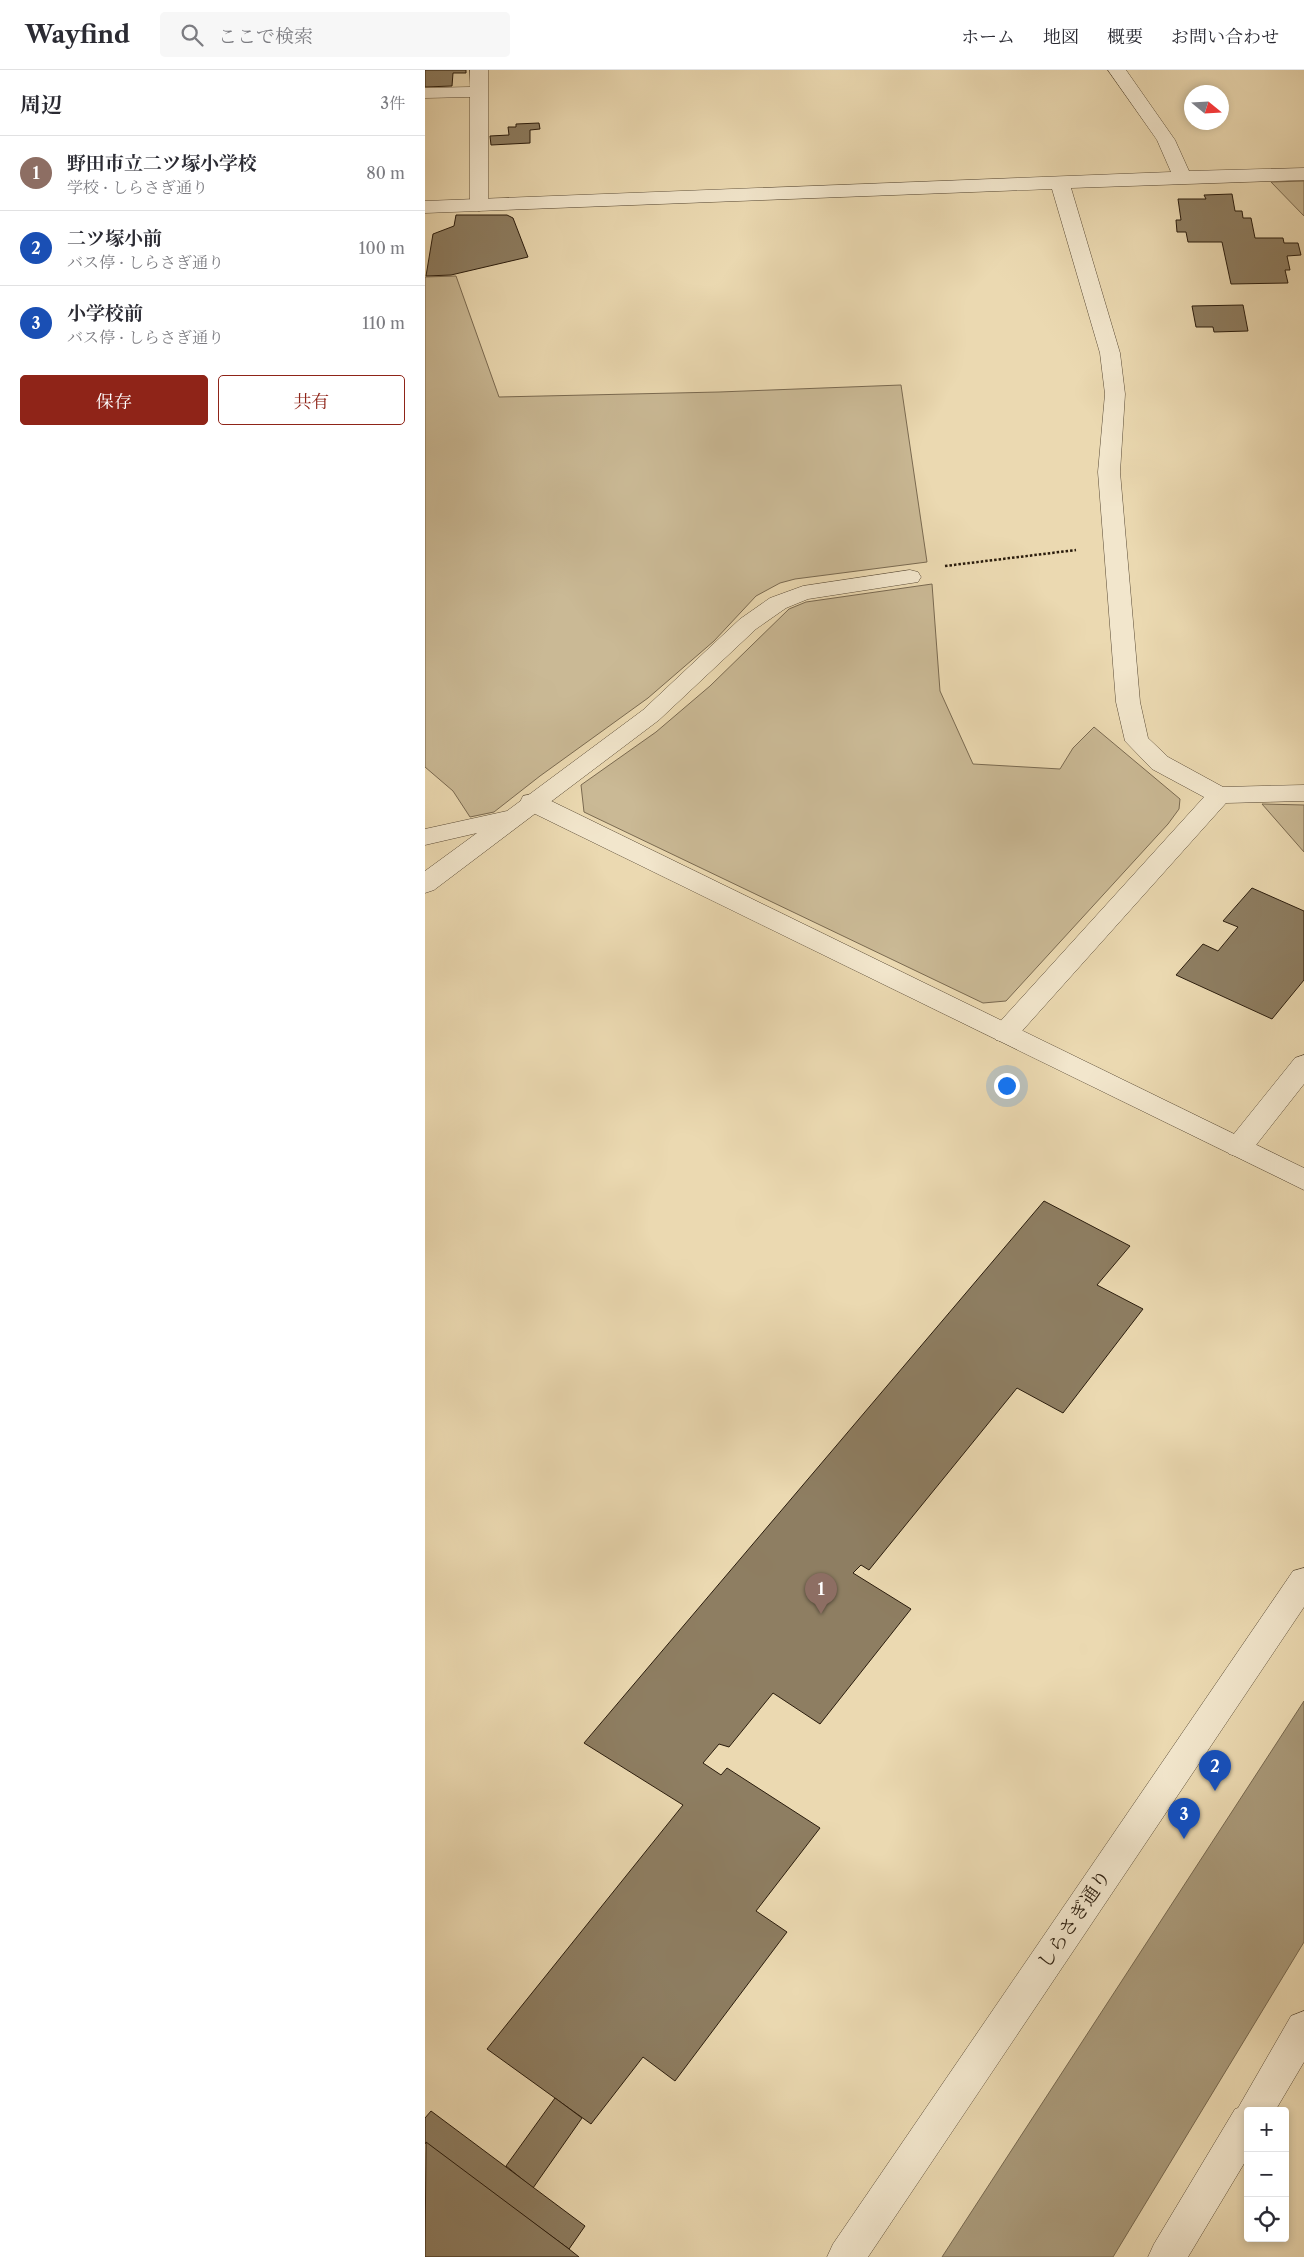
<!DOCTYPE html>
<html lang="ja">
<head>
<meta charset="utf-8">
<style>
	:root { --surface:#fff; --page:#f7f7f7; --text:#2b2b33; --muted:#7c7c81; --line:#e1e1e2; --accent:#8f2418 }
	body { margin:0; font-family:"Libre Caslon Text","Noto Serif JP",serif; background:var(--page); color:var(--text) }
	.controls { position:absolute; right:15px; bottom:15px; display:grid; overflow:hidden; border-radius:5px; box-shadow:0 2px 8px #0003 }
	.controls button { width:45px; height:45px; display:grid; place-items:center; padding:0; border:0; border-bottom:1px solid var(--line); background:var(--surface); color:var(--text); font:25px sans-serif }
	.compass { position:absolute; left:759px; top:15px; width:45px; height:45px; border-radius:50%; background:var(--surface); box-shadow:0 2px 8px #0003; rotate:108deg }
	.you { position:absolute; left:581px; top:1015px; width:18px; height:18px; margin:-12px; border:4px solid #fff; border-radius:50%; background:#1a73e8; box-shadow:0 0 0 8px #1a73e833 }
	.badge { display:grid; place-items:center; width:32px; height:32px; border-radius:50%; background:var(--accent); color:#fff; font-size:16px; font-weight:700 }
	.pin { position:absolute; translate:-50% -41px; filter:drop-shadow(0 1px 2px #0008) }
	.pin::after { content:''; position:absolute; top:26px; width:18px; height:15px; background:inherit; clip-path:polygon(0 0,100% 0,50% 100%) }
	.list { margin:0; padding:0; list-style:none }
	h2 { display:flex; justify-content:space-between; align-items:center; height:65px; margin:0; padding:0 20px; font-size:21px }
	h2 small { font-size:16px; font-weight:400; color:var(--muted) }
	.list li { display:grid; grid-template-columns:32px 1fr auto; gap:15px; align-items:center; box-sizing:border-box; height:75px; padding:0 20px; border-top:1px solid var(--line) }
	.list b { display:block; font-size:19px; white-space:nowrap }
	.list p { margin:0; font-size:16px; white-space:nowrap; color:var(--muted) }
	.list em { font-size:16px; font-style:normal; color:var(--muted) }
	.actions { display:flex; gap:10px; padding:15px 20px }
	.actions a { flex:1; padding:11px 0; border:1px solid var(--accent); border-radius:5px; text-align:center; font-size:18px; color:var(--accent) }
	.actions .main { background:var(--accent); color:#fff }
	.icon { flex:none; width:28px; height:28px; fill:none; stroke:currentColor; stroke-width:2; stroke-linecap:round; stroke-linejoin:round }
	.map { position:relative; flex:none; width:879px; height:2187px; overflow:hidden }
	header { display:flex; align-items:center; gap:30px; box-sizing:border-box; height:70px; padding:0 25px; background:var(--surface); border-bottom:1px solid var(--line) }
	header strong { font-size:24px }
	nav { display:flex; gap:28px; margin-inline-start:auto; font-size:18px }
	.search { width:350px; height:45px; background:var(--page); display:flex; align-items:center; gap:12px; box-sizing:border-box; padding:0 18px; border-radius:5px; color:var(--muted); font-size:19px }
	main { display:flex }
	aside { flex:1; background:var(--surface) }
	.map>svg:first-child { display:block }
	.green { fill:#cab995; stroke:#7a6a51 }
	.water { fill:#a99979; stroke:#76674e }
	.building { fill:#8e7e62; stroke:#2a1c0d }
	.lines { fill:none; stroke-linecap:round; stroke-linejoin:round }
	.service-casing { stroke:#5a4b36; stroke-width:1 }
	.minor-casing { stroke:#5a4b36; stroke-width:1 }
	.tertiary-casing { stroke:#5a4b36; stroke-width:1 }
	.path { stroke:#2a1c0d; stroke-width:2.5; stroke-dasharray:2.5 2; stroke-linecap:butt }
	.service { fill:#f2e6cc; fill-rule:evenodd }
	.minor { fill:#f2e6cc; fill-rule:evenodd }
	.tertiary { fill:#f2e6cc; fill-rule:evenodd }
	.labels { text-anchor:middle; dominant-baseline:central; stroke-width:4; stroke-linejoin:round; paint-order:stroke }
	.near-street-label { font-size:19px; fill:#2a1c0d; stroke:#f2e6cc }
</style>
</head>
<body>
<header>
<strong>Wayfind</strong>
<div class="search"><svg class="icon" aria-label="search" viewBox="0 0 24 24"><circle cx="10" cy="10" r="6"/><path d="M15 15l6 6"/></svg>ここで検索</div>
<nav><a>ホーム</a><a>地図</a><a>概要</a><a>お問い合わせ</a></nav>
</header>
<main>
<aside>
<h2>周辺<small>3件</small></h2>
<ul class="list">
<li><span class="badge" style="background:#8d6e63">1</span><div><b>野田市立二ツ塚小学校</b><p>学校 · しらさぎ通り</p></div><em>80 m</em></li>
<li><span class="badge" style="background:#1a4fb4">2</span><div><b>二ツ塚小前</b><p>バス停 · しらさぎ通り</p></div><em>100 m</em></li>
<li><span class="badge" style="background:#1a4fb4">3</span><div><b>小学校前</b><p>バス停 · しらさぎ通り</p></div><em>110 m</em></li>
</ul>
<div class="actions"><a class="main">保存</a><a>共有</a></div>
</aside>
<div class="map">
<svg width="879" height="2187" viewBox="0 0 879 2187">
	<rect width="100%" height="100%" fill="#ebd9b1"/>
	<filter id="stains"><feTurbulence type="fractalNoise" baseFrequency=".004" numOctaves="4"/><feColorMatrix values="0 0 0 0 .2 0 0 0 0 .09 0 0 0 0 .02 0 0 0 .5 -.17"/></filter>
	<radialGradient id="worn" r=".72"><stop offset=".6" stop-color="#630" stop-opacity="0"/><stop offset="1" stop-color="#630" stop-opacity=".3"/></radialGradient>
	<g class="green">
		<polygon points="879,111 879,146 846,112"/>
		<polygon points="31,206 74,327 294,322 476,315 502,492 370,509 355,513 331,526 289,571 223,628 115,706 69,742 45,747 28,721 0,697 0,207"/>
		<polygon points="507,514 515,621 548,694 635,699 648,678 669,657 755,729 754,739 743,754 581,931 558,933 159,742 156,715 231,662 285,616 364,539 381,532"/>
		<polygon points="837,734 879,735 879,782"/>
	</g>
	<polygon class="water" points="879,1631 879,1872 688,2187 517,2187"/>
	<g class="building">
		<polygon points="0,0 41,0 41,3 28,3 27,16 0,17"/>
		<polygon points="114,53 115,59 105,60 105,73 66,75 65,66 84,65 83,57 91,57 91,54"/>
		<polygon points="807,124 810,141 817,141 818,148 826,148 830,168 858,168 859,173 873,173 876,185 862,186 865,200 860,200 863,213 806,214 797,172 763,172 761,162 752,162 751,150 756,150 753,129 781,129 779,125"/>
		<polygon points="31,145 82,145 88,148 103,187 26,205 1,206 8,164 29,156"/>
		<polygon points="818,235 823,261 789,262 788,257 771,257 767,236"/>
		<polygon points="827,818 879,841 879,910 847,949 751,905 778,874 793,881 813,857 798,851"/>
		<polygon points="619,1131 705,1176 672,1215 718,1239 638,1343 592,1318 444,1500 436,1495 428,1503 486,1539 395,1654 348,1623 304,1677 294,1674 278,1693 296,1705 302,1698 395,1758 331,1841 362,1862 250,2011 218,1987 166,2054 62,1979 258,1735 159,1673"/>
		<polygon points="130,2028 157,2048 108,2118 81,2096"/>
		<polygon points="6,2041 160,2156 144,2179 0,2073 0,2048"/>
		<polygon points="1,2072 144,2179 154,2187 0,2187"/>
	</g>
	<g class="lines">
		<g class="service-casing">
			<polygon id="service" points="45,0 63,0 63,135 61,139 54,141 47,139 45,135 45,27 0,28 0,18 45,17"/>
		</g>
		<g class="minor-casing">
			<g id="minor">
				<polygon points="683,0 701,0 750,70 764,101 879,98 879,110 646,118 695,283 700,324 695,402 715,632 723,668 743,687 798,717 879,715 879,731 801,733 589,970 580,972 571,970 567,963 571,956 779,727 727,699 700,671 691,632 673,402 680,324 675,283 627,119 0,143 0,131 746,102 732,70"/>
				<polygon points="485,500 493,502 496,507 493,512 383,529 361,538 331,559 234,650 9,820 0,823 0,801 52,763 0,775 0,759 82,741 218,640 315,549 345,528 378,516"/>
				<polygon points="879,985 879,1014 824,1084 814,1087 804,1084 800,1077 804,1070 870,988"/>
				<polygon points="879,1941 879,1992 850,2041 823,2041 823,2087 763,2187 723,2187 729,2174 810,2039 813,2038 866,1946"/>
			</g>
		</g>
		<g class="tertiary-casing">
			<g id="tertiary">
				<polygon points="107,724 116,726 879,1098 879,1120 98,738 95,732 98,726"/>
				<polygon points="879,1498 879,1537 443,2187 402,2187 408,2174 868,1501"/>
			</g>
		</g>
		<polyline class="path" points="520,496 651,480"/>
		<use href="#service" class="service"/>
		<use href="#minor" class="minor"/>
		<use href="#tertiary" class="tertiary"/>
	</g>
	<g class="labels">
		<g class="near-street-label">
			<text transform="translate(649 1849) rotate(-56)">しらさぎ通り</text>
		</g>
	</g>
	<rect width="100%" height="100%" filter="url(#stains)"/>
	<rect width="100%" height="100%" fill="url(#worn)"/>
</svg>
<div class="controls">
<button>+</button>
<button>−</button>
<button><svg class="icon" aria-label="locate" viewBox="0 0 24 24"><circle cx="12" cy="12" r="6"/><path d="M12 2v4M12 18v4M2 12h4M18 12h4"/></svg></button>
</div>
<svg class="compass" viewBox="-18 -18 36 36"><path d="M0-13l5 13h-10z" fill="#e53935"/><path d="M0 13l5-13h-10z" fill="#7c7c81"/></svg>
<div class="you"></div>
<div class="pin badge" style="left:396px;top:1544px;background:#8d6e63">1</div>
<div class="pin badge" style="left:790px;top:1721px;background:#1a4fb4">2</div>
<div class="pin badge" style="left:759px;top:1769px;background:#1a4fb4">3</div>
</div>
</main>
</body>
</html>
